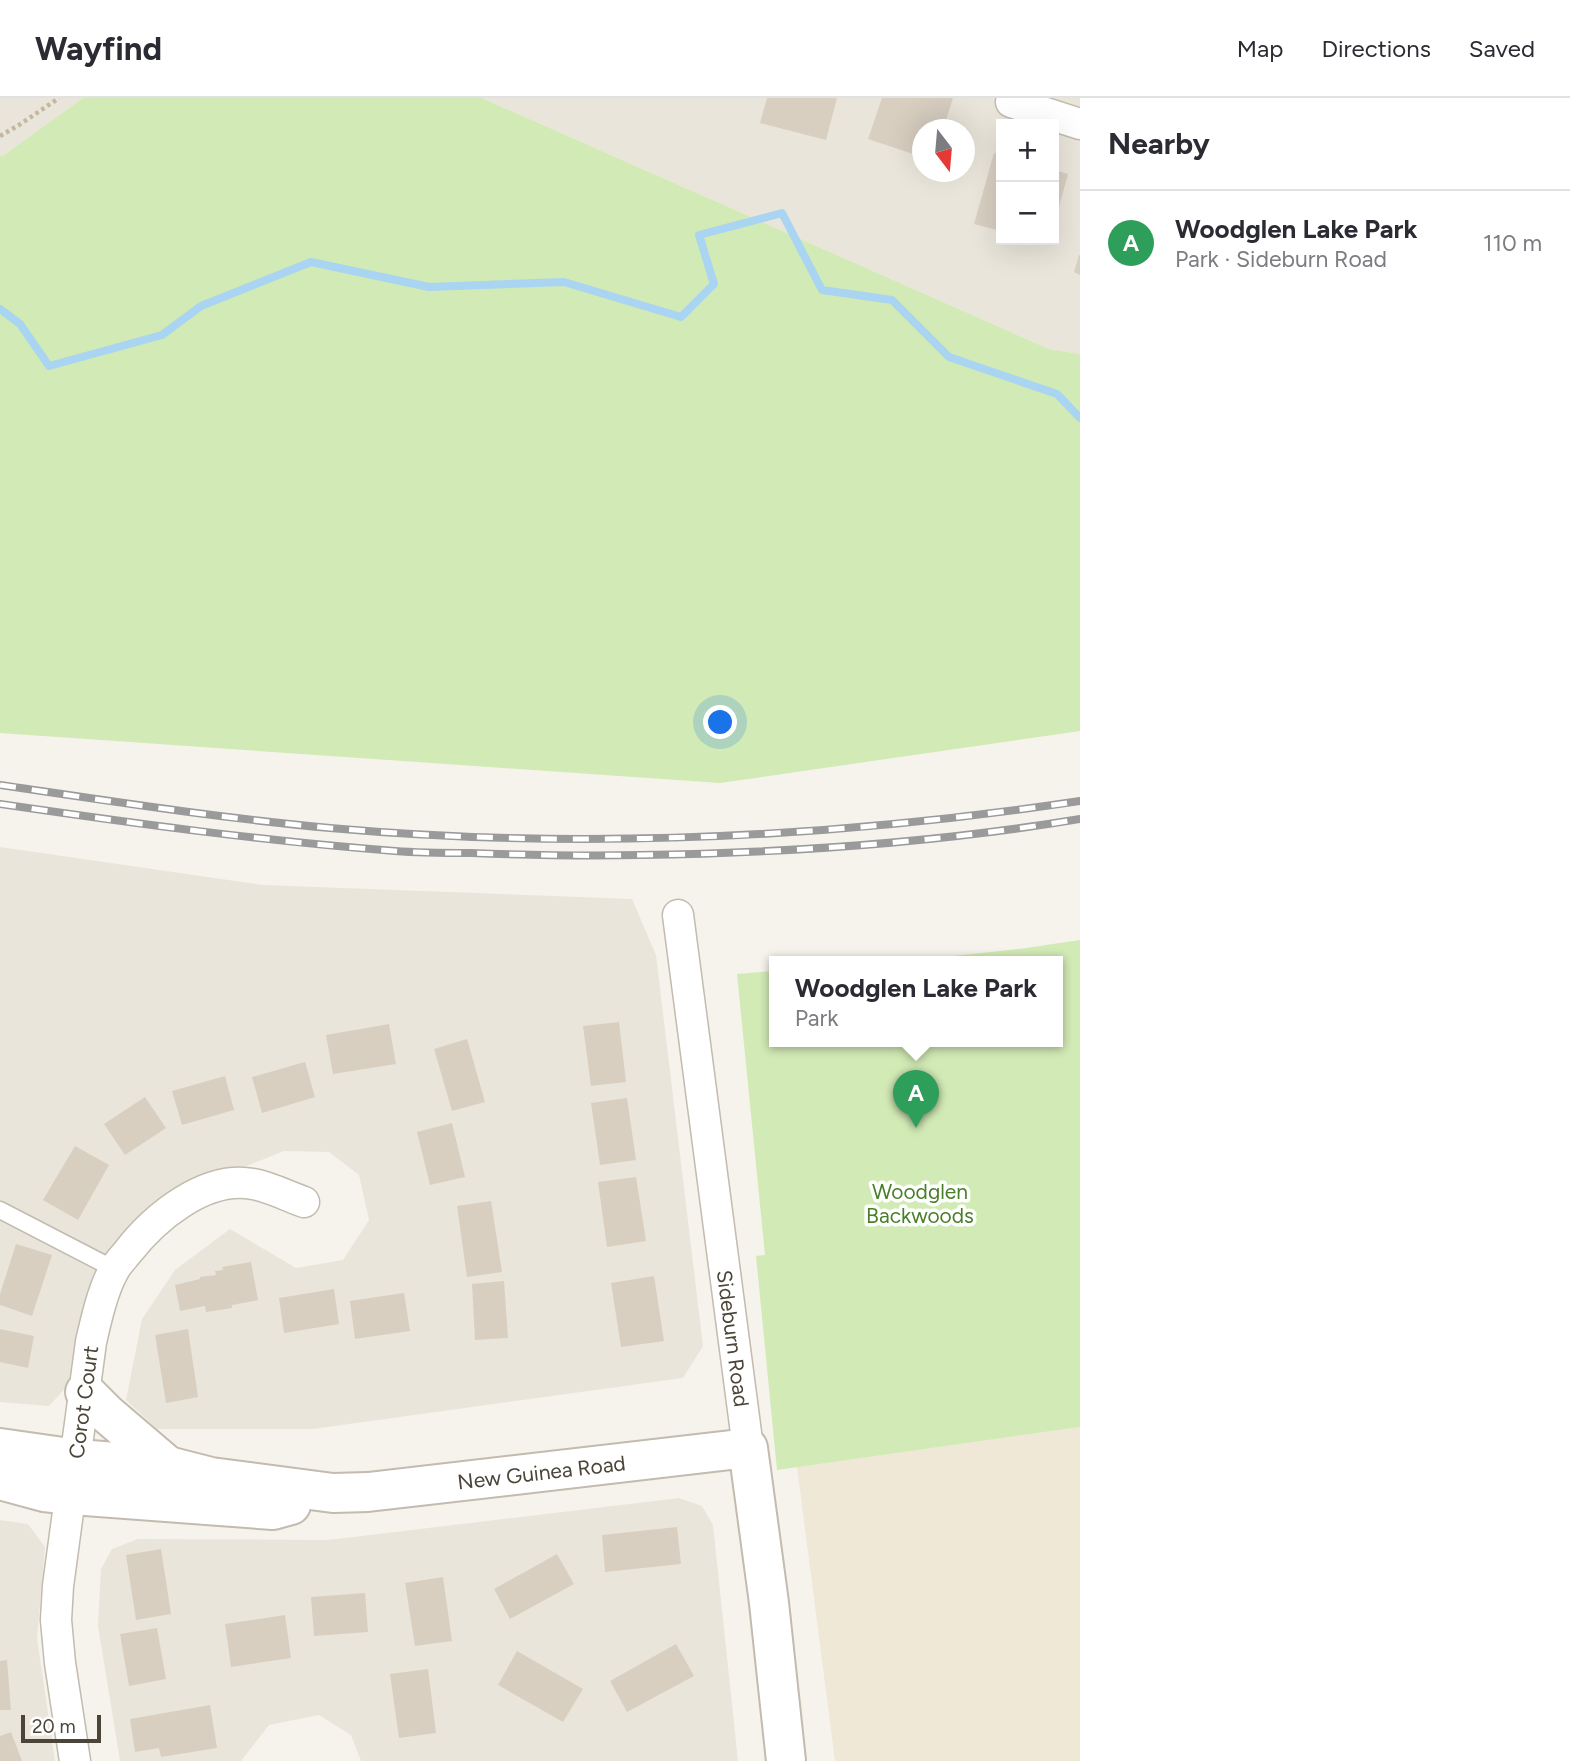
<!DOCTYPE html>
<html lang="en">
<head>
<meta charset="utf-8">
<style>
	:root { --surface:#fff; --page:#f7f7f7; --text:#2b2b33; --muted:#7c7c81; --line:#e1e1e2; --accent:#0f766e }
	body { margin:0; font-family:Figtree,sans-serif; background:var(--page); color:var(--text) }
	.controls { position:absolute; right:21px; top:21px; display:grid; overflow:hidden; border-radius:0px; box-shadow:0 7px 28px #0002 }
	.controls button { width:63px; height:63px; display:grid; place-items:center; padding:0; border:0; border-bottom:2px solid var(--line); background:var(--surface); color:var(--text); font:35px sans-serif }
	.compass { position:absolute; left:912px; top:21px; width:63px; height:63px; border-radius:50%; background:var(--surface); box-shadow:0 7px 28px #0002; rotate:164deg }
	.scale { position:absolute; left:21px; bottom:18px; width:80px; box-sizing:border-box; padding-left:7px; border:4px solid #4b4439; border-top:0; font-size:19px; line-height:24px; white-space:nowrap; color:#4b4439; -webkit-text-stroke:5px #fff; paint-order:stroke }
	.you { position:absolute; left:721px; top:625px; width:24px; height:24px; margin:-18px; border:5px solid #fff; border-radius:50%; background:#1a73e8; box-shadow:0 0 0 10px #1a73e833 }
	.badge { display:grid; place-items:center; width:46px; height:46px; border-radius:50%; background:var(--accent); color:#fff; font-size:23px; font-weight:700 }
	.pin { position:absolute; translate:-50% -58px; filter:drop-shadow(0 2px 4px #0008) }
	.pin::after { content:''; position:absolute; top:37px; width:24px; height:21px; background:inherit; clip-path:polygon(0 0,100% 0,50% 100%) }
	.popup { position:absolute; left:769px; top:858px; width:294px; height:91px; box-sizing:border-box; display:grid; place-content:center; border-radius:0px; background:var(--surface); filter:drop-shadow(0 2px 5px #0005); font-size:23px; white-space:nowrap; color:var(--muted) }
	.popup b { font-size:26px; color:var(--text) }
	.popup::after { content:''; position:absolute; left:50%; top:100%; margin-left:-14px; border:14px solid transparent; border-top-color:var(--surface) }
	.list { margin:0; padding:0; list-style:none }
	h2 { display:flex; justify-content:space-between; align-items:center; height:91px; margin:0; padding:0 28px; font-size:30px }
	h2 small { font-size:23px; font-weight:400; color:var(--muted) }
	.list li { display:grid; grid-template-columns:46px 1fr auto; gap:21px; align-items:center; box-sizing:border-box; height:105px; padding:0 28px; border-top:2px solid var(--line) }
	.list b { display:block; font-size:26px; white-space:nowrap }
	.list p { margin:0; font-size:23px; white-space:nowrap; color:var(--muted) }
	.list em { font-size:23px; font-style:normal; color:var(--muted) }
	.map { position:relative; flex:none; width:1080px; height:1663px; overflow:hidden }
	header { display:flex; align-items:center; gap:42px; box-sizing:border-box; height:98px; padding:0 35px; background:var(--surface); border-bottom:2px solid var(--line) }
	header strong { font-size:33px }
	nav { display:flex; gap:38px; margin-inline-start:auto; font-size:24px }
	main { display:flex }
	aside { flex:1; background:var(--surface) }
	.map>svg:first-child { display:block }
	.residential { fill:#eae5da; fill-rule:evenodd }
	.education { fill:#efe8d6 }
	.green { fill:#d2eab5 }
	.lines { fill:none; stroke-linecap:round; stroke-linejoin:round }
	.stream { stroke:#a9d4f2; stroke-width:8 }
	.building { fill:#d8cfc1 }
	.service-casing { stroke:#c2bbae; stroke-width:19 }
	.minor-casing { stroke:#c2bbae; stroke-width:33 }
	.tertiary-casing { stroke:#c2bbae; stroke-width:42 }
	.path { stroke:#c4b79f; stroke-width:4.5; stroke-dasharray:3.5 3.5; stroke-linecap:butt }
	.service { stroke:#fff; stroke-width:16 }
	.minor { stroke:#fff; stroke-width:30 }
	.tertiary { stroke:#fff; stroke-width:38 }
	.rail-casing { stroke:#9a9a9a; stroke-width:8 }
	.rail { stroke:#fff; stroke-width:5; stroke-dasharray:16; stroke-linecap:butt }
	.labels { text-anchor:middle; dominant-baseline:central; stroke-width:7; stroke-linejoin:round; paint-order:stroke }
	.park-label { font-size:21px; fill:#4a7f2a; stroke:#fff }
	.street-label { font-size:21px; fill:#4b4439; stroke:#fff }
</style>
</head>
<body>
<header>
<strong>Wayfind</strong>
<nav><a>Map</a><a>Directions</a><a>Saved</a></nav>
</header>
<main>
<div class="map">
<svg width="1080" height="1663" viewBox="0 0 1080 1663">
	<rect width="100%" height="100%" fill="#f6f3ec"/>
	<g class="residential">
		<polygon points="0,0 83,0 4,57 0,58"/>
		<path d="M482,0H1080V256L1049,251ZM1001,26H1054V142H1001ZM922,32H964V74H922Z"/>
		<polygon points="0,749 263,787 632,801 656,857 703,1248 683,1280 313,1331 157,1331 126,1302 142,1221 175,1172 230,1131 296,1170 343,1162 369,1122 359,1077 329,1054 284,1053 167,1100 97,1178 67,1288 49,1308 0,1304"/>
		<polygon points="679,1400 702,1408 713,1427 738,1663 361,1663 351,1637 319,1617 269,1627 241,1663 120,1663 98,1528 101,1471 112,1451 138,1441 328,1442"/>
		<polygon points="0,1422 28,1426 45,1449 37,1540 55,1663 0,1663"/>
	</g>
	<polygon class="education" points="1080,1329 1080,1663 835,1663 797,1369"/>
	<g class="green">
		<polygon points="83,0 482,0 1049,251 1080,256 1080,633 720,685 0,635 0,58 4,57"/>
		<polygon points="1080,842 1080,1329 777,1372 756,1158 765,1157 737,876 774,873 774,944 1058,944 1058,864 898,864 1019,851"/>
	</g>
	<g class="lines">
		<polyline class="stream" points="0,211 20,226 49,268 162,237 201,208 311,164 429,189 564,184 681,219 714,186 699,137 782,115 822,192 892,202 949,259 1057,296 1080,320"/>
	</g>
	<g class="building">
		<polygon points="767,0 837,0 826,42 760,25"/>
		<polygon points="882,0 953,0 943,32 922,32 922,59 868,41"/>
		<polygon points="994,55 1001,57 1001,133 974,126"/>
		<polygon points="1054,72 1068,76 1055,123 1054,122"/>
		<polygon points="1079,157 1080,157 1080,177 1074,174"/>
		<polygon points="619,924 626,984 591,988 583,928"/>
		<polygon points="389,926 396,966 333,976 326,937"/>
		<polygon points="467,941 485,1004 452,1013 434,951"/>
		<polygon points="305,964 315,999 262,1015 252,979"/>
		<polygon points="225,978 234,1012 182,1027 172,993"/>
		<polygon points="145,999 166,1030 125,1057 104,1026"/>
		<polygon points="627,1000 636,1062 600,1067 591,1005"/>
		<polygon points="452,1025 465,1079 430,1087 417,1034"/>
		<polygon points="75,1048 109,1067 78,1122 43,1102"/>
		<polygon points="636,1079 646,1143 607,1149 598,1084"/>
		<polygon points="491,1103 502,1174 467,1179 457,1108"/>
		<polygon points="16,1146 52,1157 32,1218 0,1207 0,1196"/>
		<polygon points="251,1164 258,1202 232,1207 232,1210 206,1214 205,1208 180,1213 175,1187 200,1181 200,1179 216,1177 215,1173 223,1172 222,1169"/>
		<polygon points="654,1178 664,1243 621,1249 611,1185"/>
		<polygon points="504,1183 508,1240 475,1242 472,1186"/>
		<polygon points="334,1191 339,1226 284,1235 279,1200"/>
		<polygon points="404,1195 410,1233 355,1241 350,1203"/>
		<polygon points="0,1231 34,1238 28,1270 0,1264"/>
		<polygon points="188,1231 198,1299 166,1305 155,1237"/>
		<polygon points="677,1429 681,1466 605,1474 602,1437"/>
		<polygon points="161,1451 171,1516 136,1522 126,1457"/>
		<polygon points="557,1456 574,1486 510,1521 494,1491"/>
		<polygon points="443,1479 452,1543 415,1548 405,1485"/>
		<polygon points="365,1495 368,1534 314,1538 311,1499"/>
		<polygon points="285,1517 291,1560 231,1569 225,1526"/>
		<polygon points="157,1530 166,1581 129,1588 120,1536"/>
		<polygon points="676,1546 694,1578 627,1614 610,1583"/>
		<polygon points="517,1553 583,1591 563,1624 498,1587"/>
		<polygon points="7,1562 11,1612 0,1612 0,1563"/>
		<polygon points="428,1571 436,1635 399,1640 390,1576"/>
		<polygon points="210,1607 217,1650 161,1659 159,1650 135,1654 130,1621"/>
		<polygon points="11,1634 22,1663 0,1663 0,1638"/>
	</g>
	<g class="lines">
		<g class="service-casing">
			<polyline id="service" points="0,1112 114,1171"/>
		</g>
		<g class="minor-casing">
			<g id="minor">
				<polyline points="1012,0 1011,4 1080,26"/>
				<path id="s1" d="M678,817L748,1350"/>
				<path id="s2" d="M75,1663L60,1565L56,1522L58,1488L91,1244C96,1222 103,1191 114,1172C117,1166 123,1160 127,1155C154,1120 205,1077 253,1086C270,1089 287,1098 304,1104"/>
			</g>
		</g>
		<g class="tertiary-casing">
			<g id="tertiary">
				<polyline points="85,1294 107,1316 168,1368"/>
				<path id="s3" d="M0,1350L77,1361L168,1368L211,1379L333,1395L368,1394L748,1350L769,1505L786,1663"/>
				<polyline points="0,1382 44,1394 72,1397 273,1412 291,1407"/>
			</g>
		</g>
		<polyline class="path" points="0,38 19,27 59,0"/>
		<use href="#service" class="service"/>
		<use href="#minor" class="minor"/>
		<use href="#tertiary" class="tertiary"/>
		<g class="rail-casing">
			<g id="rail">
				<path d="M0,687C110,703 219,720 330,730C580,752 832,740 1080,703"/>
				<path d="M0,706C131,725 263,743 395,753C420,755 446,755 471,755C528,757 584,758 640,757C787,755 935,745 1080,721"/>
			</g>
		</g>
		<use href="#rail" class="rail"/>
	</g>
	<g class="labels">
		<g class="park-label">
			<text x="920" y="1093">Woodglen<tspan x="920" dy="24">Backwoods</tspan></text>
		</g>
		<g class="street-label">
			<text stroke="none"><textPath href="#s1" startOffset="427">Sideburn Road</textPath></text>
			<text stroke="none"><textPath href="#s2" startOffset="362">Corot Court</textPath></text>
			<text stroke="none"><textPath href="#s3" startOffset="546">New Guinea Road</textPath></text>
		</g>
	</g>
</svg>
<div class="controls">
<button>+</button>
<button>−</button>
</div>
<svg class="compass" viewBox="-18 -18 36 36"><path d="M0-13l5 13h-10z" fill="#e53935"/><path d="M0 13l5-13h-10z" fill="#7c7c81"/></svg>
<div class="scale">20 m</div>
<div class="you"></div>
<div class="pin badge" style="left:916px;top:1030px;background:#2e9e5b">A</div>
<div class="popup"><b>Woodglen Lake Park</b>Park</div>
</div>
<aside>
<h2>Nearby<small></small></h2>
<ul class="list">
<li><span class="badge" style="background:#2e9e5b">A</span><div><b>Woodglen Lake Park</b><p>Park · Sideburn Road</p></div><em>110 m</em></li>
</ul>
</aside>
</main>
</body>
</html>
